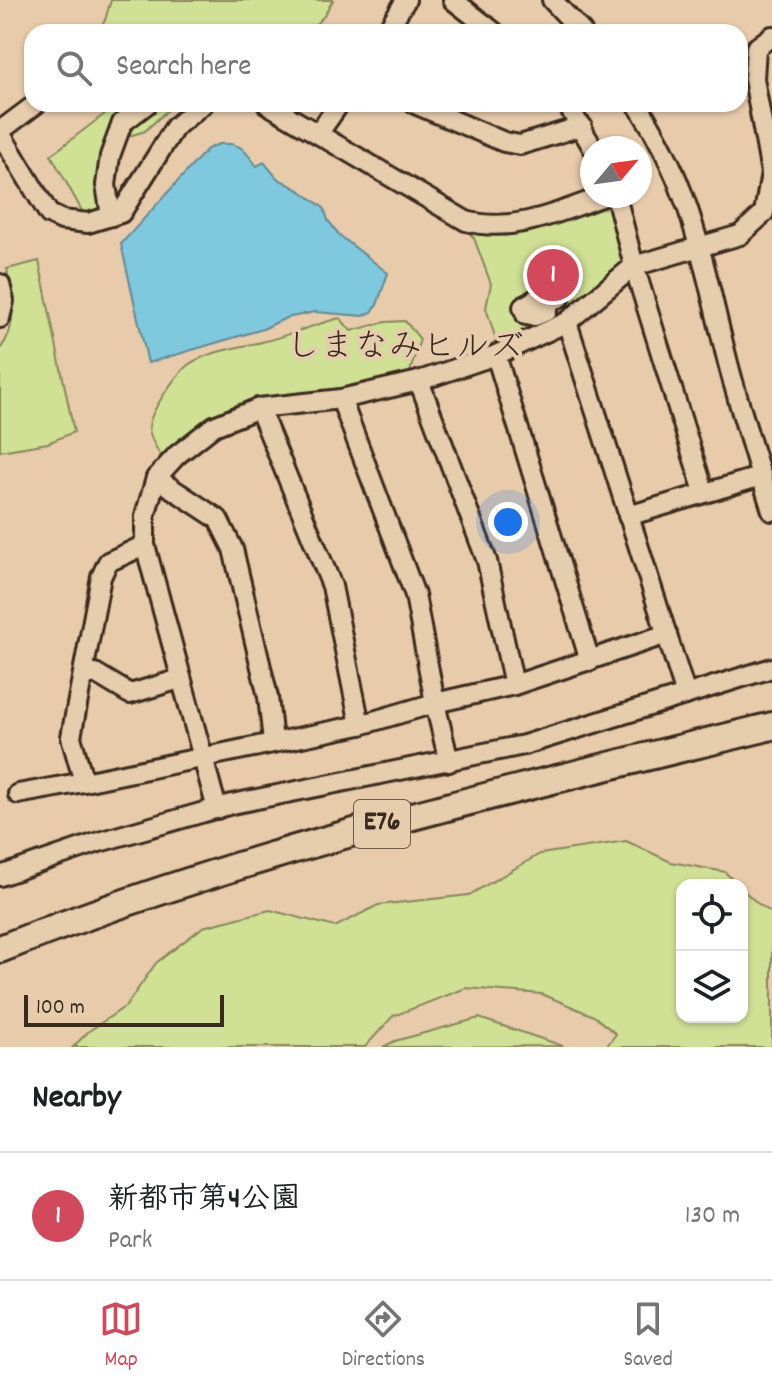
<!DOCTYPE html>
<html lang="en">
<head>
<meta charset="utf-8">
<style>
	:root { --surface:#fff; --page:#f6f6f6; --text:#202124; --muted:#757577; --line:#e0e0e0; --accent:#d1495b }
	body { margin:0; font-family:Dekko,"Klee One",sans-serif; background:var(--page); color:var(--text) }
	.controls { position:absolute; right:24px; bottom:24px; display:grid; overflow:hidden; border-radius:16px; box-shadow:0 2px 6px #0004 }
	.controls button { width:72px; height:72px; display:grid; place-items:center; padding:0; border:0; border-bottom:2px solid var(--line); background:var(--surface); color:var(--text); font:40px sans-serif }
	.compass { position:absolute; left:580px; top:136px; width:72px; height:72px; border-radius:50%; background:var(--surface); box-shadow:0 2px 6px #0004; rotate:61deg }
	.scale { position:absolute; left:24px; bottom:20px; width:200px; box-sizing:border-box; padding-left:8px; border:4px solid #3b2a1e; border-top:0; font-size:22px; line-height:28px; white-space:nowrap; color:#3b2a1e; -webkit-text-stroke:6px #e5cdad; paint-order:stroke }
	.you { position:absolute; left:508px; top:522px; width:28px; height:28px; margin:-20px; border:6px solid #fff; border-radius:50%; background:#1a73e8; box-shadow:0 0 0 12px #1a73e833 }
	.badge { display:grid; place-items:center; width:52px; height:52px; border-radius:50%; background:var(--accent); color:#fff; font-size:26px; font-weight:700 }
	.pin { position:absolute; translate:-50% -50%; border:4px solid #fff; box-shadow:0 2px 8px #0006 }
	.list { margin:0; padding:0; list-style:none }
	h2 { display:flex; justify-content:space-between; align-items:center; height:104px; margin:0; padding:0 32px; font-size:34px }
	h2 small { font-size:26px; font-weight:400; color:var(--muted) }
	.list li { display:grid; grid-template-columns:52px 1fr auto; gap:24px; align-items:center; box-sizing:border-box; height:128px; padding:0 32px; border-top:2px solid var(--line) }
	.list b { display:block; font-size:30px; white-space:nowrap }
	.list p { margin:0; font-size:26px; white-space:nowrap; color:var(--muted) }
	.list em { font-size:26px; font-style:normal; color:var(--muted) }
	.icon { flex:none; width:44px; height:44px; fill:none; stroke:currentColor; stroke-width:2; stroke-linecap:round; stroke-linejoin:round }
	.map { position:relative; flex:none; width:772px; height:1047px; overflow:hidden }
	.search { position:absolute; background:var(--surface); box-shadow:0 2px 6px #0004; left:24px; right:24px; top:24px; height:88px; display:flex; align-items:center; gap:20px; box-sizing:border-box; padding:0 28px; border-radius:24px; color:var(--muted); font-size:30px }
	.sheet { height:232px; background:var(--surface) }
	nav { display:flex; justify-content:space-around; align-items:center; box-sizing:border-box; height:112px; border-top:2px solid var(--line); background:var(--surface); font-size:22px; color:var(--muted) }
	nav a { display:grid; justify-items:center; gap:4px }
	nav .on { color:var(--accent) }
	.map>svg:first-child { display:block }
	.green { fill:#d0e195; stroke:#86865a; stroke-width:2 }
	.water { fill:#7ec9de; stroke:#638991; stroke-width:2 }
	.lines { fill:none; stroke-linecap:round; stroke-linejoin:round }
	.minor-casing { stroke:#3b2a1e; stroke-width:24 }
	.highway-casing { stroke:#3b2a1e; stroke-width:32 }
	.minor { stroke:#e5cdad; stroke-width:18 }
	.highway { stroke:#e5cdad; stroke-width:26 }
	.labels { text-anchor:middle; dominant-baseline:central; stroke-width:8; stroke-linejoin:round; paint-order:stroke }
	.shield { fill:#e5cdad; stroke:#6e5b49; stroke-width:2 }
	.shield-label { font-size:28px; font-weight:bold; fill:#3b2a1e }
	.quarter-label { font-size:34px; fill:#3b2a1e; stroke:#e5cdad }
</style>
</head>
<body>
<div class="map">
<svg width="772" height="1047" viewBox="0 0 772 1047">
	<rect width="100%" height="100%" fill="#e8cbab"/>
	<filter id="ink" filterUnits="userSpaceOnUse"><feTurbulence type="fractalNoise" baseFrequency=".0125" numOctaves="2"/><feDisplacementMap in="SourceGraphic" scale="16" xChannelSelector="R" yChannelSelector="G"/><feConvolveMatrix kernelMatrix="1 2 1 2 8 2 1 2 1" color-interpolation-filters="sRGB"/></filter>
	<g filter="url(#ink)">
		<g class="green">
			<polygon points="111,0 333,0 324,16 308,32 98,32 105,20"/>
			<polygon points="103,104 174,104 145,131 103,144 101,211 86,218 51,155 106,113"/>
			<polygon points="599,205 608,205 629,266 564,317 499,349 486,308 491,284 474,238 467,230"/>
			<path d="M39,261L74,432L48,443L0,451V349C19,326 12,296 7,269Z"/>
			<path d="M340,318L351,331L386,322L405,321L420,339L409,375L331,392L260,402L163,460C158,451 149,438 149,427C150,411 176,375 188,365C207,351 247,346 270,340C294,333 316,324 340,318Z"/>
			<polygon points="626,841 671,862 725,872 738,885 682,885 682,1017 742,1017 742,889 757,903 772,913 772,1047 606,1047 616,1034 594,1016 542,994 466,988 393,1016 365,1047 73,1047 89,1031 126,1006 156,963 203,927 270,910 335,927 378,905 469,895 540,854"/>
			<polygon points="479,1018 563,1046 383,1047 395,1041"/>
		</g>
		<path class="water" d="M219,144C241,142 244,150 257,166L264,162L277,178L301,191L324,208L328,220L339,235L388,273L377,305L372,312L363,316L315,312L286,318L263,329L148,363L121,244L207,149Z"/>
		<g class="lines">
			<g class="minor-casing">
				<g id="minor">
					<polyline points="453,0 494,32"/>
					<polyline points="552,0 582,32"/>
					<polyline points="386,32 406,0"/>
					<path d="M267,104L466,221C513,234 561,211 604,196"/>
					<polyline points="415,104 504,142 520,145 582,126"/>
					<polyline points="567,104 593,148"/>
					<path d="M637,104C694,191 703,266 728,363C741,413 757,462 772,511"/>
					<polyline points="0,131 36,104"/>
					<polyline points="0,133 49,214 62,220 88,223 121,213 175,127 203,104"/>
					<polyline points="318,134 339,104"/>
					<polyline points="616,196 634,266 704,492"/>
					<polyline points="111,216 106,185 110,156 122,123 147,104"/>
					<polyline points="0,284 4,301 0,318"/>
					<polyline points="550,290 523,307 526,315 535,316 547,311 547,304 560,297"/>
					<polyline points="567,322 686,695"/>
					<polyline points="496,355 590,661"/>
					<polyline points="419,381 487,561 514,685"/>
					<polyline points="341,399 415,595 435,703 449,762"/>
					<polyline points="259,408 332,586 360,725"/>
					<polyline points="156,478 218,519 233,549 268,697 273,741"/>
					<polyline points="628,516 762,476"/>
					<polyline points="145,545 108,562 101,577 71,737 84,782 360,725 435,703 514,685 667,634"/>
					<polyline points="83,676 95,673 130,694 180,679"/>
					<polyline points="18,794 84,782"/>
					<polyline points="217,809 145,545 145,516 156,478 177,455 214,426 259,408 341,399 419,381 496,355 567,322 634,266 740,235 764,213 771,173 754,79 756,48 772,36"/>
					<polyline points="0,876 99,842 232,804 524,745 772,668"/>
				</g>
			</g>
			<g class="highway-casing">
				<path id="highway" d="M0,949C249,850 512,790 772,726"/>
			</g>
			<use href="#minor" class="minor"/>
			<use href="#highway" class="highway"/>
		</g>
	</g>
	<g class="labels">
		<rect class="shield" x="354" y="800" width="56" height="48" rx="6"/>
		<g class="shield-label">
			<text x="382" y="824">E76</text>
		</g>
		<g class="quarter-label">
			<text x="405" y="349">しまなみヒルズ</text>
		</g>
	</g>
</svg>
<div class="controls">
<button><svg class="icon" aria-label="locate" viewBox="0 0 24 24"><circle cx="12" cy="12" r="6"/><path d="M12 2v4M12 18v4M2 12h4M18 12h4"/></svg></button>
<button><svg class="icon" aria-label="layers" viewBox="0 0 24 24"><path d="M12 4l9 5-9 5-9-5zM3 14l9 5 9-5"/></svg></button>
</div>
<svg class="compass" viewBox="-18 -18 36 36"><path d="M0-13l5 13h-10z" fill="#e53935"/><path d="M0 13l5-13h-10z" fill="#757577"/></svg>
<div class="scale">100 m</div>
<div class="you"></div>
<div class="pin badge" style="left:553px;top:275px">1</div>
<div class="search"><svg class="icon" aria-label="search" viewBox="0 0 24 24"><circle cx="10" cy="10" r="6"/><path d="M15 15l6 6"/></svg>Search here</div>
</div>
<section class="sheet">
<h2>Nearby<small></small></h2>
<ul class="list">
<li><span class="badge">1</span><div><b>新都市第4公園</b><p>Park</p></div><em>130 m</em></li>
</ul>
</section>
<nav>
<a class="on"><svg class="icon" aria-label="map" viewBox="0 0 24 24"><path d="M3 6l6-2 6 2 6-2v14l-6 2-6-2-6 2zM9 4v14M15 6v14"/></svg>Map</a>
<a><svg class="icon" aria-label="directions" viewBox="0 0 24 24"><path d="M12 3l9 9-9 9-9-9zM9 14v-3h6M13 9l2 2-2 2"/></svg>Directions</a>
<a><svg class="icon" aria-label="saved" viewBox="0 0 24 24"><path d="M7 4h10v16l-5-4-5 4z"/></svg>Saved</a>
</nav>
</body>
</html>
